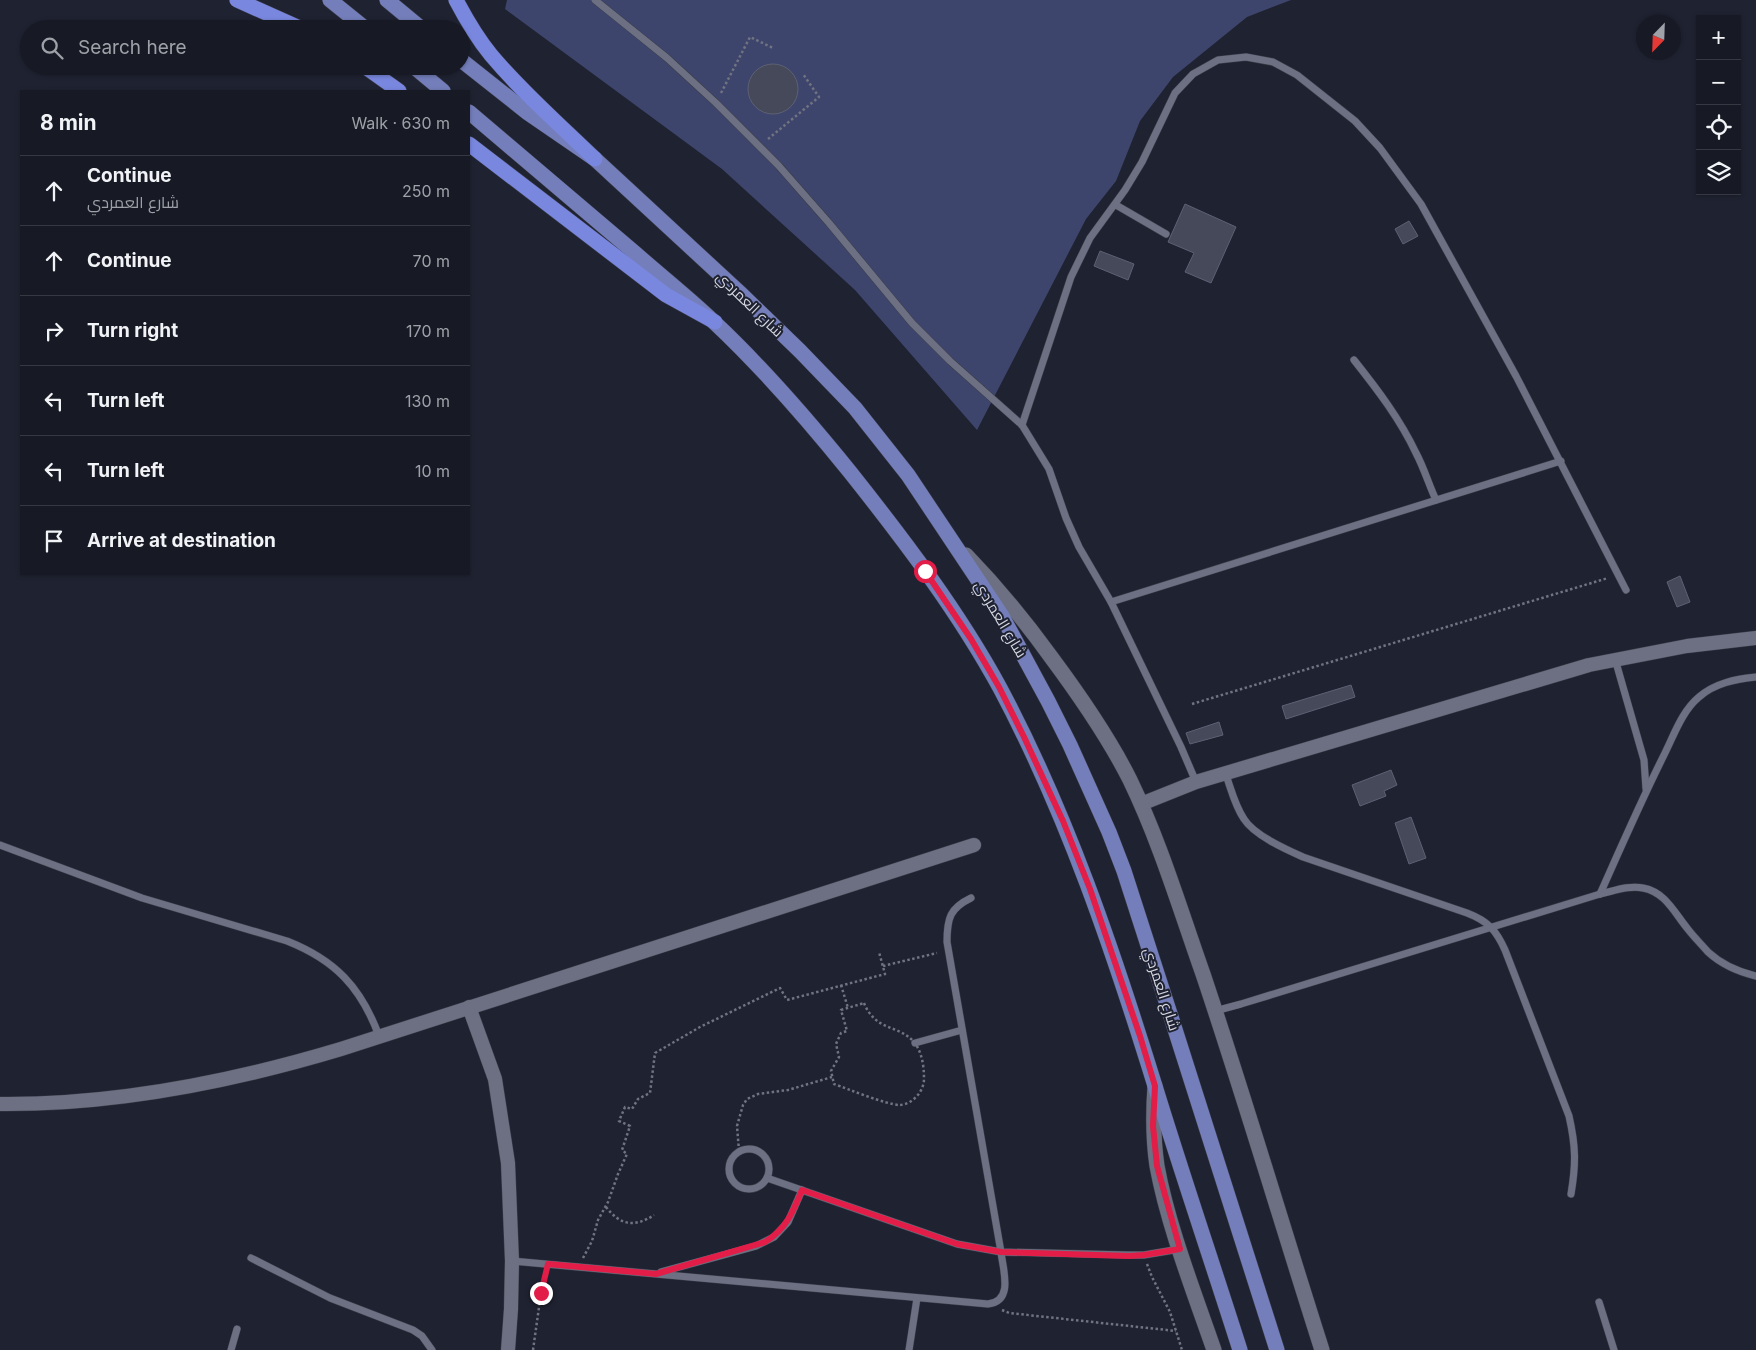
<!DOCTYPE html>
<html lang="en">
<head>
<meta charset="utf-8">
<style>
	:root { --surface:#171a25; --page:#242732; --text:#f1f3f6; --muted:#9ea1a7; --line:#363842 }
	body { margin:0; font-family:Inter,Cairo,sans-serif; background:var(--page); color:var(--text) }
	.controls { position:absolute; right:15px; top:15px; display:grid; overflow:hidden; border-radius:0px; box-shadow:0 1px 4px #0004 }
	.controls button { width:45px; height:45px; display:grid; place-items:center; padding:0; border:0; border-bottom:1px solid var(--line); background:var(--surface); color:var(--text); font:25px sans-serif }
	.compass { position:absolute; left:1636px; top:15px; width:45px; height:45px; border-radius:50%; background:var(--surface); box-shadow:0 1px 4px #0004; rotate:203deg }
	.stop { position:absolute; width:15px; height:15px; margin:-11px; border:4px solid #e11d48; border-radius:50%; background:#fff }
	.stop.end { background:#e11d48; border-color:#fff; box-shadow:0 1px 5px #0008 }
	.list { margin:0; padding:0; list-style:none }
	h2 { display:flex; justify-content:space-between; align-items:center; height:65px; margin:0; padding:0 20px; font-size:21px }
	h2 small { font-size:16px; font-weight:400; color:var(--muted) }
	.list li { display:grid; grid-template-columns:32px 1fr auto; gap:15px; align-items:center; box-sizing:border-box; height:70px; padding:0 20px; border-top:1px solid var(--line) }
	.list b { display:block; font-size:19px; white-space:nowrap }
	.list p { margin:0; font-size:16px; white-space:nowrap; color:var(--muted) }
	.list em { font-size:16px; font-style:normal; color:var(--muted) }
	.icon { flex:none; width:28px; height:28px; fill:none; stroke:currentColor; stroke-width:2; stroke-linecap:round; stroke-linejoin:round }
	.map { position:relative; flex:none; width:1756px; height:1350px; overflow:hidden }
	.search { position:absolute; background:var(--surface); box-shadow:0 1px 4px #0004; left:20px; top:20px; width:450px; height:55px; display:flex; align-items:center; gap:12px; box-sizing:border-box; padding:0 18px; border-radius:28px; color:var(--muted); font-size:19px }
	.panel { position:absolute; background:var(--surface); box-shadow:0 1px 4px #0004; left:20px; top:90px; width:450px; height:485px; border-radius:0px }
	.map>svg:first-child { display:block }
	.green { fill:#3e456c }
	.building { fill:#45495a; stroke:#5d6173 }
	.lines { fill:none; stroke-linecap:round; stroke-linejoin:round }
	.lane-casing { stroke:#3a3c48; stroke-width:8 }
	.street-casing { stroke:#3a3c48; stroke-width:15 }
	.secondary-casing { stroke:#3a3c48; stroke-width:16 }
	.primary-casing { stroke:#3a3c48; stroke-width:16 }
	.highway-casing { stroke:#3a3c48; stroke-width:16 }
	.path { stroke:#707380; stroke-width:2.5; stroke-dasharray:2.5 2.5; stroke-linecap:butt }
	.lane { stroke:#6c7082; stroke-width:7 }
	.street { stroke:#6c7082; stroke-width:14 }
	.secondary { stroke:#6c7082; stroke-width:15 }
	.primary { stroke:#747eba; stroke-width:15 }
	.highway { stroke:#7987df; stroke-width:15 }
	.route { stroke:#e11d48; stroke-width:6 }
	.labels { text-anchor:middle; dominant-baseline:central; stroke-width:4; stroke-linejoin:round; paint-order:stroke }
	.street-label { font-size:15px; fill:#d4d6e0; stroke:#1f2231 }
</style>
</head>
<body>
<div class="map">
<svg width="1756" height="1350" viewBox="0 0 1756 1350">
	<rect width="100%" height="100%" fill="#1f2231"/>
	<polygon class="green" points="507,0 1291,0 1247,17 1173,77 1140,121 1116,181 1086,219 977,430 855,290 722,169 505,9"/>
	<g class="building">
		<circle cx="773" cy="89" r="25"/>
		<polygon points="1185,204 1236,227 1211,283 1185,272 1194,253 1168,242"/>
		<polygon points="1409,221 1418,236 1403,244 1395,229"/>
		<polygon points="1100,251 1134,264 1128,280 1094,266"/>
		<polygon points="1680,576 1690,602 1677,607 1667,582"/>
		<polygon points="1351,685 1355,697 1286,719 1282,706"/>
		<polygon points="1219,722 1223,735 1190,744 1186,733"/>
		<polygon points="1391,770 1397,785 1384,791 1386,796 1360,806 1352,785"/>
		<polygon points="1411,817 1426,858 1409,864 1395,823"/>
	</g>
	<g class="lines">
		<g class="lane-casing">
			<g id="lane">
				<polyline points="595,0 667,58 716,103 778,165 829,223 912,323 950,361 1022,425 1049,469 1066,518 1079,547 1111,602 1181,747 1196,782"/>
				<polyline points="1116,205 1166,234"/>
				<path d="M1354,360C1377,389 1400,419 1416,453C1424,468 1429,485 1436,500"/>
				<polyline points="1022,425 1071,277 1090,238 1125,190 1142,162 1175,93 1193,74 1218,60 1246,57 1273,62 1297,75 1355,121 1380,148 1421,204 1516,376 1626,590"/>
				<polyline points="1111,602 1561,461"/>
				<polyline points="1615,659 1644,760 1646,789"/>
				<path d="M1226,775C1231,789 1235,806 1244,819C1254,835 1285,849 1303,857L1467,913C1488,921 1496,930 1505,950L1569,1116C1576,1147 1576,1164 1571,1194"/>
				<path d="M0,845L142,898L287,941C335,960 361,987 379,1036"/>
				<path d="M1600,894C1621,847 1641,801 1664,755C1674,735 1682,711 1699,697C1715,683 1736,679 1756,677"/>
				<path d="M1215,1011L1241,1004L1600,894C1614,891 1629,885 1643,888C1665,892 1674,912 1687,928C1693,936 1701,944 1708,952C1721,964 1739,972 1756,976"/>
				<polyline points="915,1043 962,1030"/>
				<circle cx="749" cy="1169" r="20"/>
				<polyline points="767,1178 957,1244 1001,1252 1129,1255 1144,1255 1180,1249"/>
				<polyline points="251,1258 330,1298 413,1330 422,1336 432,1350"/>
				<path d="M512,1261L988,1304C1014,1301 1003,1270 1001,1252L947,942C947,918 950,908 971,898"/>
				<polyline points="661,1272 756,1246 774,1237 788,1222 802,1190"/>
				<polyline points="1599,1302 1614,1350"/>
				<polyline points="231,1350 237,1329"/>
				<polyline points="909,1350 917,1298"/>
			</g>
		</g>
		<g class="street-casing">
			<g id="street">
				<polyline points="1141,804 1196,782 1589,665 1687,646 1756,638"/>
				<polyline points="469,1007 495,1079 508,1163 512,1261 511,1309 508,1350"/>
				<path d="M0,1104C115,1105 231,1082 341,1049L974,845"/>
			</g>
		</g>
		<g class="secondary-casing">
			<g id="secondary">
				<path d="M966,555C997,587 1025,621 1051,657C1080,696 1108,736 1130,780C1160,842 1180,909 1203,974C1245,1099 1282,1225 1322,1350"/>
				<path d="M1155,1086C1153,1113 1153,1139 1157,1166C1168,1226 1194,1292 1214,1350"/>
			</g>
		</g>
		<g class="primary-casing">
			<g id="primary">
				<polyline points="330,0 366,29"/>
				<polyline points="387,0 422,29"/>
				<polyline points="461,60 528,113 595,159 740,293 800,351 855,408 908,475 1002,616 1048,701 1070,745 1109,832 1124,871 1173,1023 1277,1350"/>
				<polyline points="413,66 443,91"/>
				<path d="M469,112C525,159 580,206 635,253C661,276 689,298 714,322C763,368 808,420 850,472C904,540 958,611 1000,688C1067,814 1113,950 1155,1086C1182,1174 1212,1262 1240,1350"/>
			</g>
		</g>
		<g class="highway-casing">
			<g id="highway">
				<polyline points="237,0 302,29"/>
				<path d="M456,0C466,19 477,38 491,55C523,93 560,125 595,159"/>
				<polyline points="364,66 399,91"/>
				<polyline points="469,144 666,295 715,322"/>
			</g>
		</g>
		<g class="path">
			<polyline points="721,93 750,37 773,48"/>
			<polyline points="768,139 819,97 803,74"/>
			<polyline points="1192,704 1608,578"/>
			<polyline points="883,966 937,953"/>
			<polyline points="841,985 848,1008"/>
			<path d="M864,1003C876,1032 898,1024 914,1042C922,1052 924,1066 924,1079C924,1091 913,1104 900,1105C887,1105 848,1089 834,1084L831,1071L839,1057L836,1044L841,1033L847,1031L841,1010Z"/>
			<polyline points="739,1151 737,1126 743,1105 747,1099 758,1094 788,1090 832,1077"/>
			<path d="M606,1207C620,1225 634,1228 654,1215"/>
			<polyline points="583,1258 592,1241 598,1220 608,1202 618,1174 627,1154 622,1150 630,1126 619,1121 625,1107 632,1109 638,1099 650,1093 655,1053 700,1027 780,988 787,1000 885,974 879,952"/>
			<polyline points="1147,1264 1152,1277 1170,1312 1182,1350"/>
			<polyline points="1002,1310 1009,1313 1176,1331"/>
			<polyline points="533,1350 541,1293 546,1275"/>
		</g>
		<use href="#lane" class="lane"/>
		<use href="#street" class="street"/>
		<use href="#secondary" class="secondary"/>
		<use href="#primary" class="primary"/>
		<use href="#highway" class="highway"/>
	</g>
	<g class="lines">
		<path class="route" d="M541,1293L548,1264L656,1274L765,1242C786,1229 793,1212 802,1190L957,1244L1001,1252L1129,1256L1144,1255L1180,1249L1157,1166L1153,1126L1155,1086L1140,1036L1090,889L1063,821L1024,737L999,687L971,639L925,571"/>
	</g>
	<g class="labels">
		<g class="street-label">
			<text transform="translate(750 304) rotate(44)">شارع العمردي</text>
			<text transform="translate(1001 619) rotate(59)">شارع العمردي</text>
			<text transform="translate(1162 989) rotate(72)">شارع العمردي</text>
		</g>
	</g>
</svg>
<div class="controls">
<button>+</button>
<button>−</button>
<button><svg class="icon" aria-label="locate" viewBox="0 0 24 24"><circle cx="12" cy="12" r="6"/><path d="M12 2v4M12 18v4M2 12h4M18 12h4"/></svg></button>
<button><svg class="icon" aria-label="layers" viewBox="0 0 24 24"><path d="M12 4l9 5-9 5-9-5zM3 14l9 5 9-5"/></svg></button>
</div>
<svg class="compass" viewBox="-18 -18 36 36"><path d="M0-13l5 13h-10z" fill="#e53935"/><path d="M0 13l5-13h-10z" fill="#9ea1a7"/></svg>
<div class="stop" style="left:925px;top:571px"></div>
<div class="stop end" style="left:541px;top:1293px"></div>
<div class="search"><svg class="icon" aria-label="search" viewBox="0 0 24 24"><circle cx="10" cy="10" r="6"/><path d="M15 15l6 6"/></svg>Search here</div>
<section class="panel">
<h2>8 min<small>Walk · 630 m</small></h2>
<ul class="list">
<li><svg class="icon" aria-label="ahead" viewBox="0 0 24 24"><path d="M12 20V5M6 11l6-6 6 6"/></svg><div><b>Continue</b><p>شارع العمردي</p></div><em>250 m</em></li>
<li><svg class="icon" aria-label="ahead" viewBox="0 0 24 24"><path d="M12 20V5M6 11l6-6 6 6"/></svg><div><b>Continue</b></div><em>70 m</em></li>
<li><svg class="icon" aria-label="right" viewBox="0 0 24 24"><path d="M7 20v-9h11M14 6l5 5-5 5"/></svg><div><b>Turn right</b></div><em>170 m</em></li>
<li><svg class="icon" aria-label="left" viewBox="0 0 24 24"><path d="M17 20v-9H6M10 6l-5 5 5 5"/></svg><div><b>Turn left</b></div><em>130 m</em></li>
<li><svg class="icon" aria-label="left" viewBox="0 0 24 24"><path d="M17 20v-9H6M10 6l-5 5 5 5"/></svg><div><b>Turn left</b></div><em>10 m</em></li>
<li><svg class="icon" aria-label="arrive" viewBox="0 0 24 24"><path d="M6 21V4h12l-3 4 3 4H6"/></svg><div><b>Arrive at destination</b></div></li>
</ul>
</section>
</div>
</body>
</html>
